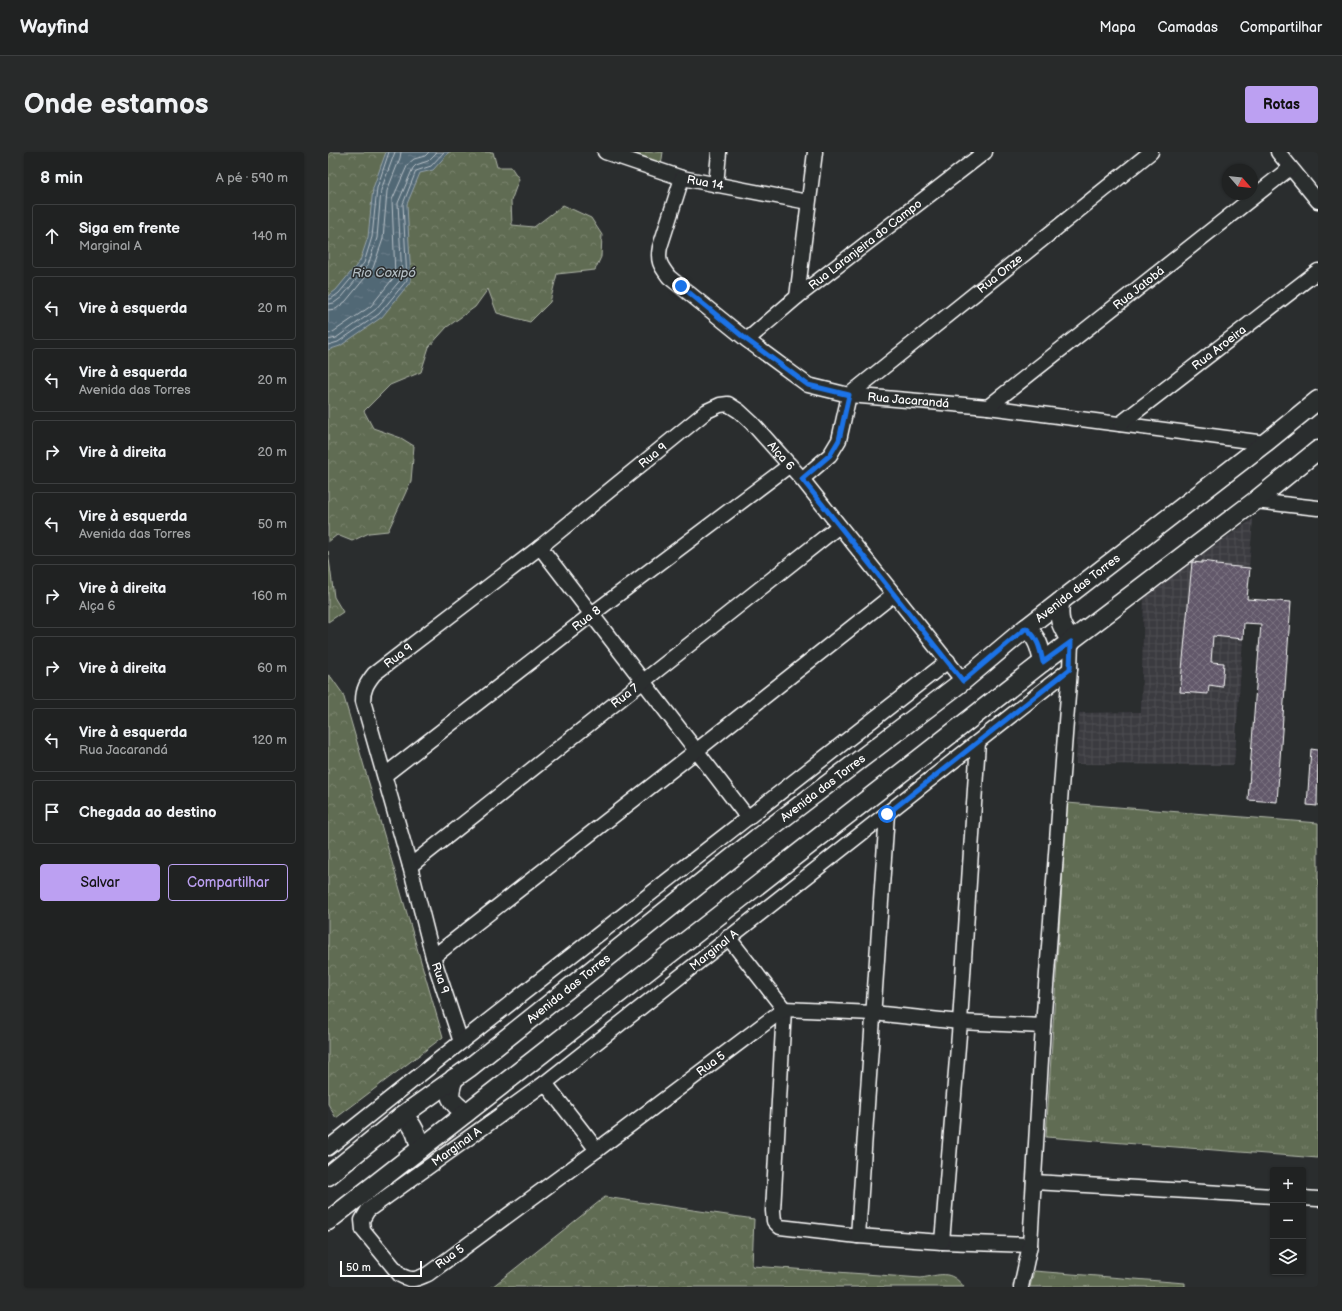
<!DOCTYPE html>
<html lang="pt">
<head>
<meta charset="utf-8">
<style>
	:root { --surface:#202222; --page:#282a2a; --text:#f1f3f6; --muted:#a2a4a5; --line:#3d3f40; --accent:#bca0f2 }
	body { margin:0; font-family:"Balsamiq Sans",sans-serif; background:var(--page); color:var(--text) }
	.controls { position:absolute; right:12px; bottom:12px; display:grid; overflow:hidden; border-radius:4px; box-shadow:0 1px 3px #0004 }
	.controls button { width:36px; height:36px; display:grid; place-items:center; padding:0; border:0; border-bottom:1px solid var(--line); background:var(--surface); color:var(--text); font:20px sans-serif }
	.compass { position:absolute; left:894px; top:12px; width:36px; height:36px; border-radius:50%; background:var(--surface); box-shadow:0 1px 3px #0004; rotate:118deg }
	.scale { position:absolute; left:12px; bottom:10px; width:82px; box-sizing:border-box; padding-left:4px; border:2px solid #fff; border-top:0; font-size:11px; line-height:14px; white-space:nowrap; color:#fff; -webkit-text-stroke:3px #2a2d2e; paint-order:stroke }
	.stop { position:absolute; width:12px; height:12px; margin:-9px; border:3px solid #1a73e8; border-radius:50%; background:#fff }
	.stop.end { background:#1a73e8; border-color:#fff; box-shadow:0 1px 4px #0008 }
	.list { margin:0; padding:0; list-style:none }
	h2 { display:flex; justify-content:space-between; align-items:center; height:52px; margin:0; padding:0 16px; font-size:17px }
	h2 small { font-size:13px; font-weight:400; color:var(--muted) }
	.list li { display:grid; grid-template-columns:26px 1fr auto; gap:12px; align-items:center; box-sizing:border-box; height:64px; margin:0 8px 8px; padding:0 8px; border:1px solid var(--line); border-radius:4px }
	.list b { display:block; font-size:15px; white-space:nowrap }
	.list p { margin:0; font-size:13px; white-space:nowrap; color:var(--muted) }
	.list em { font-size:13px; font-style:normal; color:var(--muted) }
	.actions { display:flex; gap:8px; padding:12px 16px }
	.actions a { flex:1; padding:9px 0; border:1px solid var(--accent); border-radius:4px; text-align:center; font-size:14px; color:var(--accent) }
	.actions .main { background:var(--accent); color:#111 }
	.icon { flex:none; width:22px; height:22px; fill:none; stroke:currentColor; stroke-width:2; stroke-linecap:round; stroke-linejoin:round }
	.map { position:relative; flex:none; width:990px; height:1135px; overflow:hidden; border-radius:4px }
	header { display:flex; align-items:center; gap:24px; box-sizing:border-box; height:56px; padding:0 20px; background:var(--surface); border-bottom:1px solid var(--line) }
	header strong { font-size:19px }
	nav { display:flex; gap:22px; margin-inline-start:auto; font-size:14px }
	.intro { display:flex; align-items:center; justify-content:space-between; box-sizing:border-box; height:96px; padding:0 24px }
	h1 { margin:0; font-size:28px }
	.button { padding:10px 18px; border-radius:4px; background:var(--accent); color:#111; font-size:14px; font-weight:700 }
	main { display:flex; gap:24px; padding:0 24px }
	aside { flex:1; background:var(--surface); border-radius:4px; box-shadow:0 1px 3px #0004 }
	.map>svg:first-child { display:block }
	.industrial { fill:url(#industrial-grid) }
	.grass { fill:url(#grass-tufts); stroke:#b0b6a9 }
	.forest { fill:url(#forest-crowns); stroke:#b0b6a9 }
	.pitch { fill:#616c53; stroke:#b0b6a9 }
	.water { fill:url(#water-ripples); stroke:#97a4ac }
	.lines { fill:none; stroke-linecap:round; stroke-linejoin:round }
	.shore { stroke:#b9c2c8; stroke-width:1 }
	.building { fill:url(#building-cross-hatch); stroke:#fff }
	.minor-casing { stroke:#fff; stroke-width:17 }
	.major-casing { stroke:#fff; stroke-width:21 }
	.minor { stroke:#2a2d2e; stroke-width:14 }
	.major { stroke:#2a2d2e; stroke-width:18 }
	.route { stroke:#1a73e8; stroke-width:5 }
	.labels { text-anchor:middle; dominant-baseline:central; stroke-width:3; stroke-linejoin:round; paint-order:stroke }
	.street-label { font-size:12px; fill:#fff; stroke:#2a2d2e }
	.water-label { font-size:13px; font-style:italic; fill:#b1bbc1; stroke:#2a2d2e }
</style>
</head>
<body>
<header>
<strong>Wayfind</strong>
<nav><a>Mapa</a><a>Camadas</a><a>Compartilhar</a></nav>
</header>
<div class="intro"><h1>Onde estamos</h1><a class="button">Rotas</a></div>
<main>
<aside>
<h2>8 min<small>A pé · 590 m</small></h2>
<ul class="list">
<li><svg class="icon" aria-label="ahead" viewBox="0 0 24 24"><path d="M12 20V5M6 11l6-6 6 6"/></svg><div><b>Siga em frente</b><p>Marginal A</p></div><em>140 m</em></li>
<li><svg class="icon" aria-label="left" viewBox="0 0 24 24"><path d="M17 20v-9H6M10 6l-5 5 5 5"/></svg><div><b>Vire à esquerda</b></div><em>20 m</em></li>
<li><svg class="icon" aria-label="left" viewBox="0 0 24 24"><path d="M17 20v-9H6M10 6l-5 5 5 5"/></svg><div><b>Vire à esquerda</b><p>Avenida das Torres</p></div><em>20 m</em></li>
<li><svg class="icon" aria-label="right" viewBox="0 0 24 24"><path d="M7 20v-9h11M14 6l5 5-5 5"/></svg><div><b>Vire à direita</b></div><em>20 m</em></li>
<li><svg class="icon" aria-label="left" viewBox="0 0 24 24"><path d="M17 20v-9H6M10 6l-5 5 5 5"/></svg><div><b>Vire à esquerda</b><p>Avenida das Torres</p></div><em>50 m</em></li>
<li><svg class="icon" aria-label="right" viewBox="0 0 24 24"><path d="M7 20v-9h11M14 6l5 5-5 5"/></svg><div><b>Vire à direita</b><p>Alça 6</p></div><em>160 m</em></li>
<li><svg class="icon" aria-label="right" viewBox="0 0 24 24"><path d="M7 20v-9h11M14 6l5 5-5 5"/></svg><div><b>Vire à direita</b></div><em>60 m</em></li>
<li><svg class="icon" aria-label="left" viewBox="0 0 24 24"><path d="M17 20v-9H6M10 6l-5 5 5 5"/></svg><div><b>Vire à esquerda</b><p>Rua Jacarandá</p></div><em>120 m</em></li>
<li><svg class="icon" aria-label="arrive" viewBox="0 0 24 24"><path d="M6 21V4h12l-3 4 3 4H6"/></svg><div><b>Chegada ao destino</b></div></li>
</ul>
<div class="actions"><a class="main">Salvar</a><a>Compartilhar</a></div>
</aside>
<div class="map">
<svg width="990" height="1135" viewBox="0 0 990 1135">
	<defs>
		<pattern id="industrial-grid" width="8" height="8" patternUnits="userSpaceOnUse"><rect width="8" height="8" fill="#3b3a40"/><path d="M0 4h8M4 0v8" fill="none" stroke="#4f4e53"/></pattern>
		<pattern id="grass-tufts" width="24" height="20" patternUnits="userSpaceOnUse"><rect width="24" height="20" fill="#616c53"/><path d="M3 7l-1-3M5 7V3M7 7l1-3M15 17l-1-3M17 17v-4M19 17l1-3" fill="none" stroke="#79826d"/></pattern>
		<pattern id="forest-crowns" width="20" height="18" patternUnits="userSpaceOnUse"><rect width="20" height="18" fill="#616c53"/><path d="M2 6a3 3 0 1 1 6 0M12 15a3 3 0 1 1 6 0" fill="none" stroke="#79826d"/></pattern>
		<pattern id="water-ripples" width="26" height="14" patternUnits="userSpaceOnUse"><rect width="26" height="14" fill="#516775"/><path d="M2 4q2-2 4 0t4 0M15 11q2-2 4 0t4 0" fill="none" stroke="#6b7e8a"/></pattern>
		<pattern id="building-cross-hatch" width="8" height="8" patternUnits="userSpaceOnUse"><rect width="8" height="8" fill="#62596a"/><path d="M0 0l8 8M0 8l8-8" fill="none" stroke="#7a7280"/></pattern>
	</defs>
	<rect width="100%" height="100%" fill="#2a2d2e"/>
	<filter id="ink" filterUnits="userSpaceOnUse"><feTurbulence type="fractalNoise" baseFrequency=".025" numOctaves="2"/><feDisplacementMap in="SourceGraphic" scale="8" xChannelSelector="R" yChannelSelector="G"/><feConvolveMatrix kernelMatrix="1 2 1 2 8 2 1 2 1" color-interpolation-filters="sRGB"/></filter>
	<g filter="url(#ink)">
		<polygon class="industrial" points="925,367 915,487 906,613 748,612 751,561 813,560 816,442"/>
		<g class="grass">
			<polygon points="739,651 990,671 990,1006 718,985"/>
			<polygon points="706,1119 857,1131 857,1135 702,1135"/>
		</g>
		<g class="forest">
			<polygon points="0,0 165,0 169,15 183,15 191,27 183,49 184,73 206,75 235,53 263,66 274,83 273,105 267,118 229,122 222,150 202,170 169,161 160,137 147,155 119,175 101,195 93,220 62,233 36,259 45,276 73,286 86,294 83,329 60,379 41,381 24,389 9,383 0,390"/>
			<polygon points="0,399 6,445 15,460 0,470"/>
			<polygon points="0,523 3,525 15,542 115,885 8,966 0,952"/>
			<path d="M277,1045L426,1067L424,1114L593,1126C612,1123 622,1117 636,1135H164Z"/>
		</g>
		<polygon class="pitch" points="293,0 335,0 333,14"/>
		<polygon class="water" points="58,0 121,0 105,18 92,21 79,52 83,129 54,165 12,194 0,198 0,144 8,138 32,109 40,85 45,36"/>
		<g class="lines">
			<g class="shore">
				<polyline points="0,147 3,147 11,141 36,111 44,85 49,36 61,0"/>
				<polyline points="0,152 6,151 14,145 40,113 49,86 53,38 67,0"/>
				<polyline points="0,158 8,157 18,149 45,116 55,87 59,39 72,6 73,0"/>
				<polyline points="0,182 5,180 43,154 67,124 64,48 80,12 86,7 97,4 101,0"/>
				<polyline points="0,188 8,186 47,158 74,126 70,51 85,16 88,13 100,9 109,0"/>
				<polyline points="0,193 10,190 51,162 79,128 75,52 88,19 103,14 116,0"/>
			</g>
		</g>
		<g class="building">
			<polygon points="874,409 889,411 888,413 922,416 919,447 963,450 949,650 920,648 927,547 933,472 916,471 915,487 885,484 883,510 896,511 894,535 881,533 880,542 852,540 864,410 874,411"/>
			<polygon points="983,597 990,598 989,654 979,653"/>
		</g>
		<g class="lines">
			<g class="minor-casing">
				<g id="minor">
					<path id="s1" d="M277,0L354,26L480,50"/>
					<polyline points="950,0 990,49"/>
					<path id="s2" d="M354,26L332,95C329,110 333,114 341,125L419,188L480,233L521,243L660,255L937,291"/>
					<polyline points="388,33 391,0"/>
					<polyline points="469,145 487,0"/>
					<path id="s3" d="M419,188L469,145L657,0"/>
					<path id="s4" d="M660,255L962,16"/>
					<path id="s5" d="M792,272L990,119"/>
					<path id="s6" d="M474,327L502,303L511,288L521,243L823,0"/>
					<polyline points="927,349 990,356"/>
					<polyline points="212,395 420,666"/>
					<path id="s7" d="M57,623L264,462L462,313"/>
					<path id="s8" d="M82,714L511,374"/>
					<polyline points="400,785 456,857 445,1059 446,1069 452,1075 530,1084 614,1090 702,1093"/>
					<polyline points="105,805 368,599 566,442"/>
					<path id="s9" d="M715,874L632,870L545,861L456,857L269,998L100,1122C88,1127 85,1130 72,1123L35,1078L34,1068L40,1058L217,931L742,517"/>
					<path id="s10" d="M133,890L105,805L82,714L35,549C35,537 39,531 46,522L212,395L379,259L392,253L400,252L411,259L424,271L474,327L635,529"/>
					<polyline points="217,931 269,998"/>
					<polyline points="0,996 133,890 620,509"/>
					<polyline points="706,1030 945,1044"/>
					<polyline points="975,1046 990,1047"/>
					<polyline points="530,1084 559,662"/>
					<polyline points="614,1090 632,870 650,590"/>
					<polyline points="693,1135 702,1093 715,874 742,517 743,490"/>
				</g>
			</g>
			<g class="major-casing">
				<g id="major">
					<path d="M732,450C730,470 733,473 743,490"/>
					<path d="M698,476C710,486 712,496 715,510"/>
					<path d="M126,926C119,946 121,948 138,961"/>
					<path d="M75,963C86,974 89,982 92,997"/>
					<path id="s11" d="M0,1024L75,963L141,916L429,686L635,529L698,476L937,291L990,248"/>
					<polyline points="0,1069 715,510 927,349 990,298"/>
				</g>
			</g>
			<use href="#minor" class="minor"/>
			<use href="#major" class="major"/>
		</g>
	</g>
	<g class="lines" filter="url(#ink)">
		<path class="route" d="M353,134L419,188L480,233L521,243L511,288L502,303L474,327L635,529L698,476C710,486 712,496 715,510L743,490L742,517L559,662"/>
	</g>
	<g class="labels">
		<g class="street-label">
			<text stroke="none"><textPath href="#s1" startOffset="105">Rua 14</textPath></text>
			<text stroke="none"><textPath href="#s3" startOffset="152">Rua Laranjeira do Campo</textPath></text>
			<text stroke="none"><textPath href="#s6" startOffset="294">Rua Onze</textPath></text>
			<text stroke="none"><textPath href="#s4" startOffset="192">Rua Jatobá</textPath></text>
			<text stroke="none"><textPath href="#s5" startOffset="125">Rua Aroeira</textPath></text>
			<text stroke="none"><textPath href="#s2" startOffset="383">Rua Jacarandá</textPath></text>
			<text stroke="none"><textPath href="#s10" startOffset="739">Rua 9</textPath></text>
			<text stroke="none"><textPath href="#s10" startOffset="906">Alça 6</textPath></text>
			<text stroke="none"><textPath href="#s11" startOffset="953">Avenida das Torres</textPath></text>
			<text stroke="none"><textPath href="#s7" startOffset="255">Rua 8</textPath></text>
			<text stroke="none"><textPath href="#s10" startOffset="415">Rua 9</textPath></text>
			<text stroke="none"><textPath href="#s8" startOffset="274">Rua 7</textPath></text>
			<text stroke="none"><textPath href="#s11" startOffset="629">Avenida das Torres</textPath></text>
			<text stroke="none"><textPath href="#s9" startOffset="1246">Marginal A</textPath></text>
			<text transform="translate(112 826) rotate(71)">Rua 9</text>
			<text stroke="none"><textPath href="#s11" startOffset="305">Avenida das Torres</textPath></text>
			<text transform="translate(383 912) rotate(-37)">Rua 5</text>
			<text stroke="none"><textPath href="#s9" startOffset="922">Marginal A</textPath></text>
			<text transform="translate(122 1105) rotate(-36)">Rua 5</text>
		</g>
		<g class="water-label">
			<text x="56" y="121">Rio Coxipó</text>
		</g>
	</g>
</svg>
<div class="controls">
<button>+</button>
<button>−</button>
<button><svg class="icon" aria-label="layers" viewBox="0 0 24 24"><path d="M12 4l9 5-9 5-9-5zM3 14l9 5 9-5"/></svg></button>
</div>
<svg class="compass" viewBox="-18 -18 36 36"><path d="M0-13l5 13h-10z" fill="#e53935"/><path d="M0 13l5-13h-10z" fill="#a2a4a5"/></svg>
<div class="scale">50 m</div>
<div class="stop" style="left:559px;top:662px"></div>
<div class="stop end" style="left:353px;top:134px"></div>
</div>
</main>
</body>
</html>
